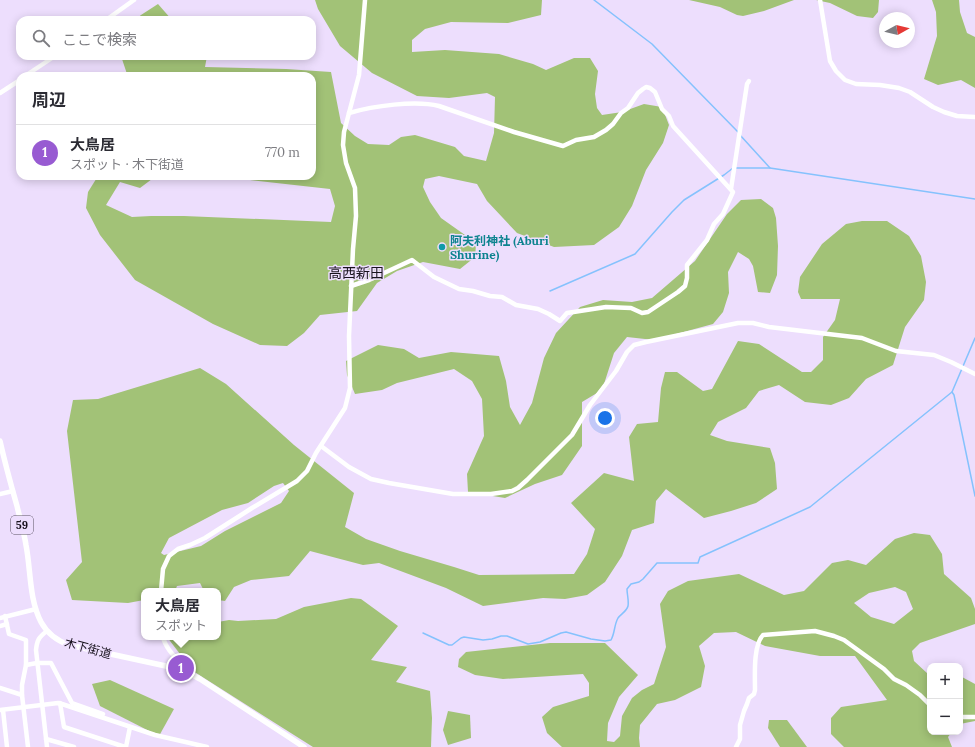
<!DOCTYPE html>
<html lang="ja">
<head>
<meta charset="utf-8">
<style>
	:root { --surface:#fff; --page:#f7f7f7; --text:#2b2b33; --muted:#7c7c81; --line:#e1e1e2; --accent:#985bd2 }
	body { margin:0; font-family:Lora,"Noto Sans JP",serif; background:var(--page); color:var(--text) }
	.controls { position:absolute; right:12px; bottom:12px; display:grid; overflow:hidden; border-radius:8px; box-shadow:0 2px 10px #0003 }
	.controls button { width:36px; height:36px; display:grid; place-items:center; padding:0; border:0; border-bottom:1px solid var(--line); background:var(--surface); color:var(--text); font:20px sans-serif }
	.compass { position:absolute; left:879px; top:12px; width:36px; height:36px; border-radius:50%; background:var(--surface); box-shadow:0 2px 10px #0003; rotate:82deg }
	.you { position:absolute; left:605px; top:418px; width:14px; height:14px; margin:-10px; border:3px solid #fff; border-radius:50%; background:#1a73e8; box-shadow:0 0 0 6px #1a73e833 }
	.badge { display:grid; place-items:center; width:26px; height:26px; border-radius:50%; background:var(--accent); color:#fff; font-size:13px; font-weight:700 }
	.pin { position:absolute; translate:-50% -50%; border:2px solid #fff; box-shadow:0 1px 4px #0006 }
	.popup { position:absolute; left:141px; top:588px; width:80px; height:52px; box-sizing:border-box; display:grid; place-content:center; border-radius:8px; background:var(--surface); filter:drop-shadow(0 1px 3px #0005); font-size:13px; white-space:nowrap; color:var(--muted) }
	.popup b { font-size:15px; color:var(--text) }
	.popup::after { content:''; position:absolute; left:50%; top:100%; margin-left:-8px; border:8px solid transparent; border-top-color:var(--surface) }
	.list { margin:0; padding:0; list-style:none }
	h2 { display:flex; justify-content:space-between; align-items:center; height:52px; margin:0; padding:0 16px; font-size:17px }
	h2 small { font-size:13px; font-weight:400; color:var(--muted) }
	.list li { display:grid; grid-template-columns:26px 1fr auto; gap:12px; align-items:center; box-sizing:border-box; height:56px; padding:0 16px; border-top:1px solid var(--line) }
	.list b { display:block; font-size:15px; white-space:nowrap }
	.list p { margin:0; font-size:13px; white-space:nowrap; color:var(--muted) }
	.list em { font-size:13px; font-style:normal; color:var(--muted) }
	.icon { flex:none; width:22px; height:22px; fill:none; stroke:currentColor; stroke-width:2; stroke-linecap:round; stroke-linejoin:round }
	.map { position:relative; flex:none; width:975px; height:747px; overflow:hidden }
	.search { position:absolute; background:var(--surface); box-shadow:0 2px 10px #0003; left:16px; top:16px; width:300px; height:44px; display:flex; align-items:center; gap:10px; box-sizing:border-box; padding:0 14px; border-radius:12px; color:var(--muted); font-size:15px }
	.panel { position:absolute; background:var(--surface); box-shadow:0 2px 10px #0003; left:16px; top:72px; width:300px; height:108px; border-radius:12px }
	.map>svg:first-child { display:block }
	.forest { fill:#a2c277; fill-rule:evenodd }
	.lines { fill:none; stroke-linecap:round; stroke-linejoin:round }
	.stream { stroke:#85c2fd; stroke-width:1.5 }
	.minor { stroke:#fff; stroke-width:4.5 }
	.major { stroke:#fff; stroke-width:5.5 }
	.culture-dot { fill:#0f9aa8; stroke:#eddefd; stroke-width:1.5 }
	.labels { text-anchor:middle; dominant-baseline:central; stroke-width:3; stroke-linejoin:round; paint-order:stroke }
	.shield { fill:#eddefd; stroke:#595061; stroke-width:1 }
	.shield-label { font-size:11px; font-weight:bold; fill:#19131e }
	.culture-label { font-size:12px; font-weight:bold; fill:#0d838f; stroke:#eddefd; text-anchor:start }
	.street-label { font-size:12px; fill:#19131e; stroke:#eddefd }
	.quarter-label { font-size:14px; fill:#19131e; stroke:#eddefd }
</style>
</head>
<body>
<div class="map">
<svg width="975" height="747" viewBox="0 0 975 747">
	<rect width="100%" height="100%" fill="#eddefd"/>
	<g class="forest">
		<polygon points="315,0 542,0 541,15 508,23 451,22 425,29 412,40 412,52 445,50 499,54 533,64 546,70 574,58 590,58 598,71 595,94 597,108 602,115 622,112 644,104 662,107 669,125 663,143 646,170 632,206 619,227 594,245 554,247 517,233 487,201 477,184 439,176 425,179 423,187 430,202 441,218 465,235 476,245 475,257 460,269 423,262 397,271 377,283 357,311 320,315 304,333 287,346 260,345 213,324 135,280 100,235 86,208 88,192 98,176 156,176 140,188 120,182 106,205 132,217 151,216 184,216 331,222 335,206 330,189 250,180 187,176 312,176 312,76 127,76 127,74 121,56 207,56 205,67 286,69 331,72 341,123 355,136 368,144 389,145 401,137 415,135 455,147 464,156 486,161 494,133 495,97 487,93 449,98 417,96 372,73 340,46 318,9"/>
		<polygon points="689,0 794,0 764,11 743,16 737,15 720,7"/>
		<polygon points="816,0 879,0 878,12 873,18 857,16 830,3"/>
		<polygon points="932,0 959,0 960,12 967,33 975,37 975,88 961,80 938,85 924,79 937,36 936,12"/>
		<polygon points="158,4 172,20 135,20 141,15"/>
		<polygon points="761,199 773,208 776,218 778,246 777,275 770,293 758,292 753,266 749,259 738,252 728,272 729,293 723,312 713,324 654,340 627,337 614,353 604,384 597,393 582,402 582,446 562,475 535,484 505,498 468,492 467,474 484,436 482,399 472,381 454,369 397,383 382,390 355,394 347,375 346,361 378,345 404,349 419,358 451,352 499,356 506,381 510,407 520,425 532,403 544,358 556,333 580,307 603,300 632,302 652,298 695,261 727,214 741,200"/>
		<path d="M862,221H887L909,236L921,256L926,282L924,300L905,327L893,365L866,379L849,398L831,405L805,402L779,385L759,391L746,408L718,422L710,435L727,441L770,448L775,463L777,489L756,503L731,511L704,518L666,489L656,501L654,523L632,530L622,556L605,582L587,595L565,599L543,598L483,606L446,588L379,563L363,565L310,551L289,576L251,580L234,587L225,601L218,600V591H204L200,583L177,586L175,591H144V600L128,603L72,600L66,580L82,562L67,431L73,400L98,399L200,368L226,384L294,445L354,493L345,527L366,539L400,551L454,567L479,575L574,574L587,554L595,529L571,503L604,473L634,481L629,437L637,424L658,422L661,388L665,372H677L703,391L712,389L738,341L759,344L802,372H811L823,360V337L835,320L840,299H801L798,292L800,277L822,244L846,224ZM283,483L289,491L281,503L225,531L201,546L164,555L161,553L169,538L222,510L248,503L274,486Z"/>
		<path d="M914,533L930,535L942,554L944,574L971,598L975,609V624L920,643L912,651L914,661L928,674L930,675V732H952L948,737L952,747H844L831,734V718L841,707L887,700L855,656H820L765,646L736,632L714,633L699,646L705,666L701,687L675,700L657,704L640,725L639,738L640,747H562L547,733L542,717L553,707L589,696V683L583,674L503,679L475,675L458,667L459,659L466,652L550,643H605L638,675L619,697L608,723L607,741L614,742L620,736L622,716L632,698L642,690L654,684L666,647L660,604L668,591L688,581L739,574L784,595L804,591L832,563L848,560L866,565L895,539ZM895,587L906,592L913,609L894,624L871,617L854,603L869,593Z"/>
		<polygon points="351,598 361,599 398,626 371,660 407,667 396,682 430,691 432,718 431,747 313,747 193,671 167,637 202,637 203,638 204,637 218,637 218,622 229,620 238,621 276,619 304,607"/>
		<polygon points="960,677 962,677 975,684 975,721 960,724"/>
		<polygon points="110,680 174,709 159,736 100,706 92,684"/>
		<polygon points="448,711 470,715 471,738 448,745 443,730"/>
		<polygon points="769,720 787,720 807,747 780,747 768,728"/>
	</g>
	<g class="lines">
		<g class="stream">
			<polyline points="594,0 652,44 738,132"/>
			<polyline points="740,135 770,168"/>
			<polyline points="550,291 635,254 672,212 684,200 724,175 733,168 770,168 975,199"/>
			<polyline points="952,392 954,395 975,496"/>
			<path d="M423,633L449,645H452L461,638L464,637L483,640L492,639L501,636H507L528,644L540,642L561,633L566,632L591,639L605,641L611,640C615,633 614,625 618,618C621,614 627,611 628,606C629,601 627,594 627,589L631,584L639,582L643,579L657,563H698L700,557L810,507L952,392L975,338"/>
		</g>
		<g class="minor">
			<polyline points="820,0 830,61 836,71 845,80 856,84 880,85 899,88 910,92 933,107 944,112 957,116 975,117"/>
			<polyline points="106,20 134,0"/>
			<polyline points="25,76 55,56"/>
			<polyline points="0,93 20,80"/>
			<path d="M349,113C373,106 415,100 439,106L514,132L563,146L576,140L594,137L606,130L613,124L621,113L628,108L638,93L643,89L646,87L650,88L655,92L662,109L669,116L673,126L733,192L723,214L714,224L707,240L687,265V278L685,286L678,292L648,312L642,313L631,308L606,307L567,313L560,321L549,314L538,309L516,305L502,297L490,296L473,291L459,289L434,277L412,260L369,280L351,286"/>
			<polyline points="731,189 747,84 749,81"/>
			<polyline points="321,446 349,467 371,479 389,483 453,494 491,494 512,491 518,488 527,480 572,435 590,405 616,371 627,352 634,345 646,342 738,323 753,323 769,327 862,338 896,351 934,355 951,362 975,374"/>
			<polyline points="0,494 13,491"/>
			<polyline points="161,591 163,569 169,556 178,549 190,545 205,538 252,508 297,481 307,471 316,453 345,408 350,388 349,336 353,249 356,216 355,188 346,163 343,145 344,132 359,75 365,0"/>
			<polyline points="5,616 9,634 26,640 26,665"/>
			<polyline points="0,618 36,609"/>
			<polyline points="0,626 7,624"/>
			<path d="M163,637C166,651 181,662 189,673"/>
			<polyline points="0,688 22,695 22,685 26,665 37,663 51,663 72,703 103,714"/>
			<polyline points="22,695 28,747"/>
			<polyline points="60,703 64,727 125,747"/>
			<polyline points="0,710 58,703 62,704 155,735 207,747"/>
			<polyline points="3,710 7,747"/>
			<polyline points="960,717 975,717"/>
			<polyline points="46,739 74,747"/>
			<path d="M47,747L36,650C37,640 39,637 47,631"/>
			<polyline points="126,747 130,727"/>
			<path d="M736,747L740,739V725L744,711L747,704L749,698L754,694L755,690C755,676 753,645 763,635L815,631L834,636L844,640L884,669L894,679L906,685L920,695L930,705"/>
		</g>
		<path class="major" d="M0,441C5,463 11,485 17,506C20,519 24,532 26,545C31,571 29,599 41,622C47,633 58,641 69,645L175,668L189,673L200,679L304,747"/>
	</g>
	<circle class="culture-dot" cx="442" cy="247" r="4"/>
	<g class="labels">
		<rect class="shield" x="11" y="516" width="22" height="18" rx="3"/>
		<g class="shield-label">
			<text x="22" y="525">59</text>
		</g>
		<g class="culture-label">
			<text x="450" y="240">阿夫利神社 (Aburi<tspan x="450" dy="14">Shurine)</tspan></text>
		</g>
		<g class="street-label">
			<text transform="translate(88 648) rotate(15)">木下街道</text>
		</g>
		<g class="quarter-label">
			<text x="356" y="273">高西新田</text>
		</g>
	</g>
</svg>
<div class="controls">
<button>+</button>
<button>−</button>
</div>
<svg class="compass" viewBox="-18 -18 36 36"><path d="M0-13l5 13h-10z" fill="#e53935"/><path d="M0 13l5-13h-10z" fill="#7c7c81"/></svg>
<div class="you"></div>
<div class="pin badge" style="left:181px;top:668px">1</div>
<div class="popup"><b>大鳥居</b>スポット</div>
<div class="search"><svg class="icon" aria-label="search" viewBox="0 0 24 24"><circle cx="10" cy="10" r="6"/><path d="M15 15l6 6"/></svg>ここで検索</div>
<section class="panel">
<h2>周辺<small></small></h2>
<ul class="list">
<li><span class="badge">1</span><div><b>大鳥居</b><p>スポット · 木下街道</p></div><em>770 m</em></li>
</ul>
</section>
</div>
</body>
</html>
